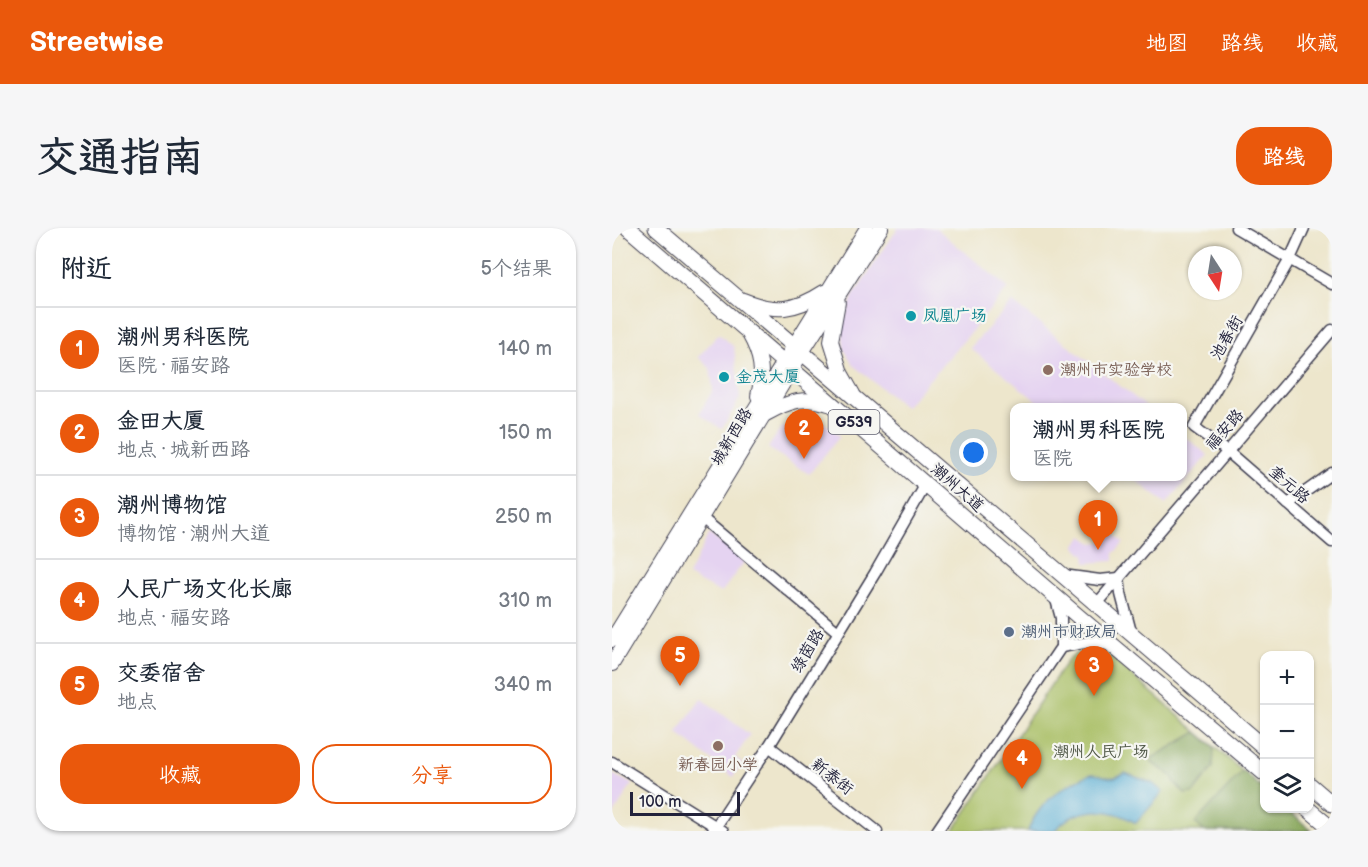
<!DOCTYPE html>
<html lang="zh">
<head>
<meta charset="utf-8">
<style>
	:root { --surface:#fff; --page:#f6f6f7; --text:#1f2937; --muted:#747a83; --line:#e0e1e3; --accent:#ea580c }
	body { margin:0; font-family:"Balsamiq Sans","LXGW WenKai TC",sans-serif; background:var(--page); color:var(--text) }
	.controls { position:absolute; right:18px; bottom:18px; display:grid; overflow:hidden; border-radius:12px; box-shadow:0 2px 4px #0004 }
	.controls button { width:54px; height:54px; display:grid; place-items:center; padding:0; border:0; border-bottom:2px solid var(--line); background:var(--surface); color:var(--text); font:30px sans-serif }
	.compass { position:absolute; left:576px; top:18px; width:54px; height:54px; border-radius:50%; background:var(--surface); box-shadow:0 2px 4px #0004; rotate:168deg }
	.scale { position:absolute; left:18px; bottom:15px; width:110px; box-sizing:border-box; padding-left:6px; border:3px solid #22223b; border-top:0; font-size:16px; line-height:21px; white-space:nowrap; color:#22223b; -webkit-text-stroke:4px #f6f6f2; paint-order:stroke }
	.you { position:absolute; left:362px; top:225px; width:21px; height:21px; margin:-15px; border:4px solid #fff; border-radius:50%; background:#1a73e8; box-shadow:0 0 0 9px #1a73e833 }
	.badge { display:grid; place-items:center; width:39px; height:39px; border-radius:50%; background:var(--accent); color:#fff; font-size:20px; font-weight:700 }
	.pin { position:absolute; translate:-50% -50px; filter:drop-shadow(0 2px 3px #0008) }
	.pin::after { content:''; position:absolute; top:32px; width:21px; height:18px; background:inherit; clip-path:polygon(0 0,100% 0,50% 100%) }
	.popup { position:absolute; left:398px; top:175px; width:177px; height:78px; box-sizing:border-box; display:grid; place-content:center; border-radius:12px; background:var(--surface); filter:drop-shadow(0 2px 4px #0005); font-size:20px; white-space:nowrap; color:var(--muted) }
	.popup b { font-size:22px; color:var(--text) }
	.popup::after { content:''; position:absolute; left:50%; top:100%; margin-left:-12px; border:12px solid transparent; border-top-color:var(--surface) }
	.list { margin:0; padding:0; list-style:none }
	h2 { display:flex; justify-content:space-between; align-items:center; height:78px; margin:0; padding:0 24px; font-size:26px }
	h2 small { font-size:20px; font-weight:400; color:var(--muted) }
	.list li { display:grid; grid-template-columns:39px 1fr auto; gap:18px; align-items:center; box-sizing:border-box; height:84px; padding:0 24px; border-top:2px solid var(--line) }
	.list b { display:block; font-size:22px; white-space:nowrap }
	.list p { margin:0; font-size:20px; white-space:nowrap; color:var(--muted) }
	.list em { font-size:20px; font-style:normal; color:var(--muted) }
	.actions { display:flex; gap:12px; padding:18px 24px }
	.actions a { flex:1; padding:14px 0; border:2px solid var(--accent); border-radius:24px; text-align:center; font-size:21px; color:var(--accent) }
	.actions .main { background:var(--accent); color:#fff }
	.icon { flex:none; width:33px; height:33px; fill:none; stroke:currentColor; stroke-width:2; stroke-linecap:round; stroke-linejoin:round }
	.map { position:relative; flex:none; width:720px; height:603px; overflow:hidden; border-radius:24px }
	header { display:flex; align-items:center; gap:36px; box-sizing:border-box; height:84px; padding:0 30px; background:var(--accent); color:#fff }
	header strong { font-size:28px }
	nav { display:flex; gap:33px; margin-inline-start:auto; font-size:21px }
	.intro { display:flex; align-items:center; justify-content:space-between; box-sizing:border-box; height:144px; padding:0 36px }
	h1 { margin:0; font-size:42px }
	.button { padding:15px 27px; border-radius:24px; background:var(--accent); color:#fff; font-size:21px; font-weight:700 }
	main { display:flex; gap:36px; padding:0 36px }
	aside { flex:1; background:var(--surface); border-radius:24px; box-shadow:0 2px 4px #0004 }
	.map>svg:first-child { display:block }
	.built { fill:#e5d3f1 }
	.green { fill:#a8be63; stroke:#65704f; stroke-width:1.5 }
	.forest { fill:#86a559; stroke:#54644a; stroke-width:1.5 }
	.water { fill:#56acd2; stroke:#3c6786; stroke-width:1.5 }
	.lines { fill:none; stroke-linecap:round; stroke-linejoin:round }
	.minor-casing { stroke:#403f51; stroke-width:13 }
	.major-casing { stroke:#403f51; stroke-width:16 }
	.highway-casing { stroke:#403f51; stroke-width:17 }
	.minor { stroke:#fff; stroke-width:10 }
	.major { stroke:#fff; stroke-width:14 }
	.highway { stroke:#fff; stroke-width:15 }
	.culture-dot { fill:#0f9aa8; stroke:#f6f6f2; stroke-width:2 }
	.education-dot { fill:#8d6e63; stroke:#f6f6f2; stroke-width:2 }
	.service-dot { fill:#5c6f8a; stroke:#f6f6f2; stroke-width:2 }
	.labels { text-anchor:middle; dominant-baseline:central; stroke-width:4.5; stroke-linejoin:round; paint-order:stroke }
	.shield { fill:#f6f6f2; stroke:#626272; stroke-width:1.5 }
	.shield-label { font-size:15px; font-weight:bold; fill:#22223b }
	.culture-label { font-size:16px; fill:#0d838f; stroke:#f6f6f2; text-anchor:start }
	.street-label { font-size:16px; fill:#22223b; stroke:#f6f6f2 }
	.education-label { font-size:16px; fill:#785e54; stroke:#f6f6f2; text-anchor:start }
	.service-label { font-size:16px; fill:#4e5e75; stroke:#f6f6f2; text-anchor:start }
	.park-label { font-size:16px; fill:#515949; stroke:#f6f6f2 }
</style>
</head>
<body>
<header>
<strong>Streetwise</strong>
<nav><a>地图</a><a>路线</a><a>收藏</a></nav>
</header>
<div class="intro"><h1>交通指南</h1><a class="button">路线</a></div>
<main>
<aside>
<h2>附近<small>5个结果</small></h2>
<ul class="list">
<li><span class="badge">1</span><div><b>潮州男科医院</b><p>医院 · 福安路</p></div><em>140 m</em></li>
<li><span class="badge">2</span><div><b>金田大厦</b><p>地点 · 城新西路</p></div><em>150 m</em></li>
<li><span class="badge">3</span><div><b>潮州博物馆</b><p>博物馆 · 潮州大道</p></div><em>250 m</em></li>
<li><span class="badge">4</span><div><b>人民广场文化长廊</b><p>地点 · 福安路</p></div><em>310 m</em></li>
<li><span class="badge">5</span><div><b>交委宿舍</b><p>地点</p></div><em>340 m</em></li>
</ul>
<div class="actions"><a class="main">收藏</a><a>分享</a></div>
</aside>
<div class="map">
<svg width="720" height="603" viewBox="0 0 720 603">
	<rect width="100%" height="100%" fill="#f6f6f2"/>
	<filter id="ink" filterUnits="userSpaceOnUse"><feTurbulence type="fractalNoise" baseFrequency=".0167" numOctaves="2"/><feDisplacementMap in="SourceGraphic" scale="12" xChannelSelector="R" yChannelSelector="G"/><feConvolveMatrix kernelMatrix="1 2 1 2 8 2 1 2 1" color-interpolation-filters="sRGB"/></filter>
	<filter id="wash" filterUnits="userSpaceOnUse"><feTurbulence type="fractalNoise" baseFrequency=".008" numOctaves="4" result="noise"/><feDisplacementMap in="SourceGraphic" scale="24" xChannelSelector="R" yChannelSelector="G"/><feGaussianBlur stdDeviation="1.35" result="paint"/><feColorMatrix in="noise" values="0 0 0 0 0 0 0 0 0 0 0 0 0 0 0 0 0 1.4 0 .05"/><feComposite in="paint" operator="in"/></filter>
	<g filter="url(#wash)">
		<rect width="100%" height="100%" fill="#ede6cc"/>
		<g class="built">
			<polygon points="286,0 324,0 396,60 355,109 293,179 242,138 232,121 230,98 241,68"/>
			<polygon points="400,74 535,179 432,179 358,120"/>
			<polygon points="107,106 122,119 128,170 110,201 87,186 101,162 98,140 86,129"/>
			<polygon points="210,193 228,208 197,246 156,220 169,200"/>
			<polygon points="570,207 596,227 554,276 520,249 570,248"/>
			<polygon points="501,305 512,315 502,325 502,333 474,335 473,327 463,318 471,308 481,315 495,313"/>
			<polygon points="97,306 133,333 109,365 76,348"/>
			<polygon points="89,470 138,507 123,529 130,535 121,549 65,505"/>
			<polygon points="0,546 20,556 0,589"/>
		</g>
		<polygon class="green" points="483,421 491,422 652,562 652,580 674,581 700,603 341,603 457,430 469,423"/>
		<g class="forest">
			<polygon points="585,504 602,519 601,540 581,565 573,566 563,555 560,548 540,535 540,530"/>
			<polygon points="631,543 652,562 652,580 674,581 700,603 592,603 583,595"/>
		</g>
		<path class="water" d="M513,545L540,555L551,564L524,595C497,578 464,578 442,603H416C425,578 445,562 468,551C472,549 477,546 481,546C496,547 496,554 513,545Z"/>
	</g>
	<g filter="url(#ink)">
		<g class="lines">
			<g class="minor-casing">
				<g id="minor">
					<polyline points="624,0 720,56"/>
					<polyline points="692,0 678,31 582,199 615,223 720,314"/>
					<polyline points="676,276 720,245"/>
					<polyline points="84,285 226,404"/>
					<polyline points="451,347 488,352 507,350 509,366 519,404"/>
					<polyline points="443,368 449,390 449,419 478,414 497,417"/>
					<polyline points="484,377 720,102"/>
					<polyline points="157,518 265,603"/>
					<polyline points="0,534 111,603"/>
					<polyline points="101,603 157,518 263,345 314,256"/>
					<polyline points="325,603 447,422 471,392"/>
				</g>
			</g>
			<g class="major-casing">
				<g id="major">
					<path d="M131,72C163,85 183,83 212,64"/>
					<polyline points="226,74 219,113 229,145 241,166"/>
					<path d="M137,106C149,127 152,144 146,168"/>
					<path d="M154,186C179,172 192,168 220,177"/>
					<polyline points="0,412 255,0"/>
					<polyline points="0,436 190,124 269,0"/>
				</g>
			</g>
			<g class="highway-casing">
				<g id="highway">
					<polyline points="16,0 467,389 652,545"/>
					<polyline points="44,0 652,519"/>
					<polyline points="698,557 720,576"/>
					<polyline points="695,580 720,601"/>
				</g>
			</g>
			<use href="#minor" class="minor"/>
			<use href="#major" class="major"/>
			<use href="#highway" class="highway"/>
		</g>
	</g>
	<g class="culture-dot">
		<circle cx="299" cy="88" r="6"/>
		<circle cx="112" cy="149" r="6"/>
	</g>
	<g class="education-dot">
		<circle cx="436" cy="142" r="6"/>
		<circle cx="106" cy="518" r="6"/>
	</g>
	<circle class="service-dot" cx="397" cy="404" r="6"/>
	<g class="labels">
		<rect class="shield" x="216.5" y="182" width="51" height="24" rx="4.5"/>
		<g class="shield-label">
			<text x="242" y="194">G539</text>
		</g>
		<g class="culture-label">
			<text x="311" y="88">凤凰广场</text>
			<text x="124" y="149">金茂大厦</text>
		</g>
		<g class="street-label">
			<text transform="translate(615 110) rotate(-60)">池春街</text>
			<text transform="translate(613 202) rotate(-49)">福安路</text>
			<text transform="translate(120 209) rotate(-59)">城新西路</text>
			<text transform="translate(677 257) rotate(41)">奎元路</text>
			<text transform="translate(345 260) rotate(41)">潮州大道</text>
			<text transform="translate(196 423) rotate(-59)">绿茵路</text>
			<text transform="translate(220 549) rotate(38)">新泰街</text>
		</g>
		<g class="education-label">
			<text x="448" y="142">潮州市实验学校</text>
			<text x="106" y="537" text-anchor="middle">新春园小学</text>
		</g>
		<g class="service-label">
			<text x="409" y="404">潮州市财政局</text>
		</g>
		<g class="park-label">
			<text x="489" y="524">潮州人民广场</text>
		</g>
	</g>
</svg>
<div class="controls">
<button>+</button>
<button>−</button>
<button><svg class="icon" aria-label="layers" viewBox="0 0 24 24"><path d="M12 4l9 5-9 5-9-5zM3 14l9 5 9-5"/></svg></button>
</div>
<svg class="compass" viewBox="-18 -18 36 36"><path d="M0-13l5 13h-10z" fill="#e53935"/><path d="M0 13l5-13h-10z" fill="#747a83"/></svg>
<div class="scale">100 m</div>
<div class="you"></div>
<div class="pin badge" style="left:486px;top:322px">1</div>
<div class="popup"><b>潮州男科医院</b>医院</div>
<div class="pin badge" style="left:192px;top:231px">2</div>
<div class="pin badge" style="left:482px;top:468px">3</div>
<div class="pin badge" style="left:410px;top:561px">4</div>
<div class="pin badge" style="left:68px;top:458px">5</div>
</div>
</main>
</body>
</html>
